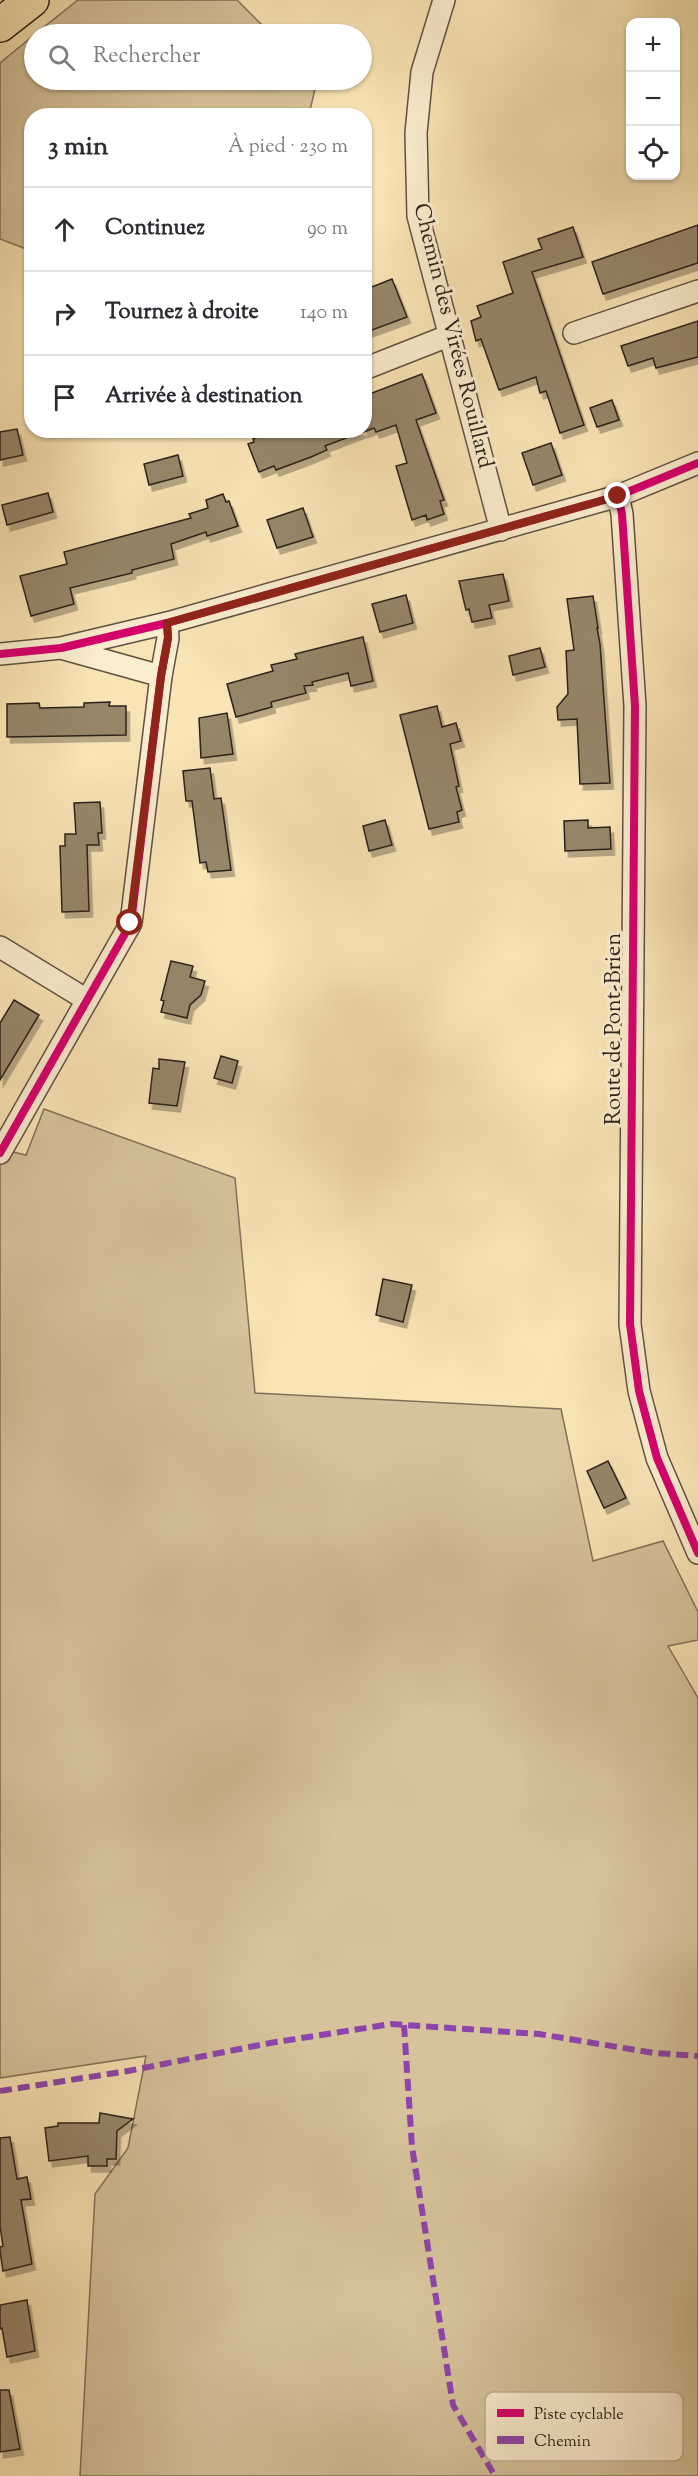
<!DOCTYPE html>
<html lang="fr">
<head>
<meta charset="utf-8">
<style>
	:root { --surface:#fff; --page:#f2f2f3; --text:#2b2b33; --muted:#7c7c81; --line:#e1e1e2 }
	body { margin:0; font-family:"Sorts Mill Goudy",serif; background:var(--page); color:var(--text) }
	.controls { position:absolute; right:18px; top:18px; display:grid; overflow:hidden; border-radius:12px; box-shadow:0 2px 4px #0004 }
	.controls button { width:54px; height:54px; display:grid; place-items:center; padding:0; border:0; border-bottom:2px solid var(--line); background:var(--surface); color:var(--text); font:30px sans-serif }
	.stop { position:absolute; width:18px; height:18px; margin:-14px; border:4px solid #8f2418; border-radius:50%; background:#fff }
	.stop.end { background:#8f2418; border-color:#fff; box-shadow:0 2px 6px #0008 }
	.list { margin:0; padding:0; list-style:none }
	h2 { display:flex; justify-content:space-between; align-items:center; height:78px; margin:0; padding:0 24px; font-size:26px }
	h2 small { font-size:20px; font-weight:400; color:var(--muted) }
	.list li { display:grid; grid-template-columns:39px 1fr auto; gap:18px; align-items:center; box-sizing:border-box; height:84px; padding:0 24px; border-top:2px solid var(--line) }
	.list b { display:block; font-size:22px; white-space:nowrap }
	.list em { font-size:20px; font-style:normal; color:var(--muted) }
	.icon { flex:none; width:33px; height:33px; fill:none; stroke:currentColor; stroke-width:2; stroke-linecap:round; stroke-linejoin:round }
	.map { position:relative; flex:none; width:698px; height:2476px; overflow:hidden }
	.search { position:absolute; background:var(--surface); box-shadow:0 2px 4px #0004; left:24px; top:24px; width:348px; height:66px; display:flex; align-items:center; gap:15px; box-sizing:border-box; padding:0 21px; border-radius:33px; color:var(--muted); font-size:22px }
	.panel { position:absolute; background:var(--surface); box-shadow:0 2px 4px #0004; left:24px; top:108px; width:348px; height:330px; border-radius:24px }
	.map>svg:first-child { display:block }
	.green { fill:#d6c39b; stroke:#80725a; stroke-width:1.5 }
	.building { fill:#96866b; stroke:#2b211a; stroke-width:1.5; filter:url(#shadow) }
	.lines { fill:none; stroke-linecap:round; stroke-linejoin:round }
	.minor-casing { stroke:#5e5241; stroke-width:24 }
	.trunk-casing { stroke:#2b211a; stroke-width:36 }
	.minor { stroke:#fbedcf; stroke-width:21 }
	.trunk { stroke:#f9e4b5; stroke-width:33 }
	.quiet { stroke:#8e44ad; stroke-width:6; stroke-dasharray:12 6; stroke-linecap:butt }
	.cycleway-casing { stroke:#fbedcf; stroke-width:11 }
	.cycleway { stroke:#d6006c; stroke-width:8 }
	.route { stroke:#8f2418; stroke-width:8 }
	.labels { text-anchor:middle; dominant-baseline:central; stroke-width:6; stroke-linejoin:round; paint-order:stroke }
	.street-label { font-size:22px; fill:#2b211a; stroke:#fbedcf }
	.key { fill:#fbedcf; stroke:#bdb099; stroke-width:1.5 }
	.key-label { font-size:16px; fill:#2b211a }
</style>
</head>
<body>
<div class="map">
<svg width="698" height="2476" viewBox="0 0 698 2476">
	<defs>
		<filter id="shadow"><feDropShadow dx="3.5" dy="6" stdDeviation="0" flood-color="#0004"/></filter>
	</defs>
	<rect width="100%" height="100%" fill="#f9e4b5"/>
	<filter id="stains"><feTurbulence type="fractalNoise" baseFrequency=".00333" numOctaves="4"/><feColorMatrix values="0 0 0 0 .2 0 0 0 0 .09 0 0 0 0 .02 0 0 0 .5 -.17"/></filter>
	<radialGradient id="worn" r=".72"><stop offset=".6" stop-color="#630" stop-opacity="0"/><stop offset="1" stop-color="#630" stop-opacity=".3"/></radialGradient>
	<g class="green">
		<polygon points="78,0 237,0 269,32 275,34 35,34"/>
		<polygon points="34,35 34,80 317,80 309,115 32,116 31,251 0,239 0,63"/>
		<polygon points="44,1109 235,1178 255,1393 561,1409 593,1561 663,1541 698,1612 698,1640 668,1646 698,1698 698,2476 80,2476 95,2194 128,2148 146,2056 0,2078 0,1149 26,1155"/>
	</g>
	<g class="building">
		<polygon points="698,225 698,263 603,294 592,262"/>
		<polygon points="573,227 583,257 532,272 584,425 560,433 546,391 540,393 536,377 499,390 481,339 476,341 471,321 481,317 477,306 513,293 503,262 542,249 538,239"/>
		<polygon points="392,279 407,317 364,333 364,290"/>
		<polygon points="698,321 698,357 656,368 653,358 628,366 621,346"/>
		<polygon points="422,374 436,413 416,420 444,500 440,501 444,514 427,520 426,515 412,520 396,466 407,463 396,425 376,432 374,428 364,432 364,396"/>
		<polygon points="612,400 619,420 597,427 590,408"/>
		<polygon points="17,429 23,455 0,460 0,432"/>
		<polygon points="273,430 362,430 362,432 325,446 327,450 311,457 276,470 274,466 259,472 248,444 254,442 253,439"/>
		<polygon points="551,443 562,475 533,485 522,453"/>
		<polygon points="178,455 183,476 149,485 144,464"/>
		<polygon points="48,493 53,512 7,525 2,505"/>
		<polygon points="223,494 226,502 229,501 238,526 207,536 206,532 171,544 174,559 132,570 132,573 70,588 74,604 31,616 20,576 67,564 64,552 191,518 189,514 208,508 206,500"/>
		<polygon points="303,508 313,537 277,548 267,520"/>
		<polygon points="503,574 509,601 489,605 492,618 472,622 469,609 466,610 459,581"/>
		<polygon points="406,595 413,623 380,632 372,604"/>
		<polygon points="593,596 598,628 597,628 600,644 610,783 580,784 577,719 558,720 557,707 568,694 566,651 574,650 567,599"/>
		<polygon points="363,637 373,681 351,686 348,673 312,682 313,685 304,686 306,693 271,702 272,707 236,717 227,684 273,671 271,665 297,659 295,654"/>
		<polygon points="540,648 545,667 513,675 509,656"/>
		<polygon points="110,702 109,706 126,706 126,735 7,737 7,704 39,703 40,708 84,707 84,703"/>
		<polygon points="437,706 442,727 456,723 461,741 450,744 459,786 456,787 462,810 457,812 459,822 429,829 400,715"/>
		<polygon points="227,713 233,754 201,758 199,718"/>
		<polygon points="210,768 214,799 221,798 231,870 208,872 206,862 200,863 192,801 186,801 183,771"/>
		<polygon points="100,802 102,833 98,833 99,845 87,845 89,911 62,912 60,846 65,846 65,834 76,834 74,803"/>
		<polygon points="385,820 392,845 369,851 363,826"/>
		<polygon points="588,820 588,828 610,827 611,849 565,851 564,821"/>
		<polygon points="171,961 193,966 190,977 205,981 201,995 190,1005 187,1018 161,1012 164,1001 161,1000"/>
		<polygon points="14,1000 39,1015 0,1080 0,1023"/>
		<polygon points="221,1056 238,1061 232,1083 214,1078"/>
		<polygon points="159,1059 185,1062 177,1106 149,1103 153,1068 159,1069"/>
		<polygon points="383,1279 412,1285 403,1322 376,1315"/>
		<polygon points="608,1461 626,1498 604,1508 587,1471"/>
		<polygon points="100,2113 133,2119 117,2131 116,2159 107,2159 107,2166 88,2166 88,2156 49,2161 45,2128 58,2126 58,2123 99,2123"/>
		<polygon points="10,2137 17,2179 27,2177 31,2199 21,2200 32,2264 3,2271 0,2251 0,2247 3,2246 0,2226 0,2138"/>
		<polygon points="27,2300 35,2351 7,2357 2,2328 0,2329 0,2305"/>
		<polygon points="0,2390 9,2390 20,2449 0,2452"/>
	</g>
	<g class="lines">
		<g class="minor-casing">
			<g id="minor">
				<polyline points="444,0 422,72 416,133 418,216 501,530"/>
				<polyline points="574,333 698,291"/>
				<polyline points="364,369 448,336"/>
				<polyline points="618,496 622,514 635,706 630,1324 639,1391 657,1458 698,1553"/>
				<polyline points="64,649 161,676"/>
				<polyline points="0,654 61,648 167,623 618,496 698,463"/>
				<polyline points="0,947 87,1000"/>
				<polyline points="0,1153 131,923 161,676 168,638 167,623"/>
			</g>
		</g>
		<g class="trunk-casing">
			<polyline id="trunk" points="0,25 32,0"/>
		</g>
		<use href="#minor" class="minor"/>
		<use href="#trunk" class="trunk"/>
		<g class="quiet">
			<polyline points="404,2025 412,2147 453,2405 495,2476"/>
			<polyline points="0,2091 128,2071 270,2043 391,2024 539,2034 654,2053 698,2056"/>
		</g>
		<g class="cycleway-casing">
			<g id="cycleway">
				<polyline points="618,496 622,514 635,706 630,1324 639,1391 657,1458 698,1553"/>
				<polyline points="0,654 61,648 167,623 618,496 698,463"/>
				<polyline points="0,1153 131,923 161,676 168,638 167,623"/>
			</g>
		</g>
		<use href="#cycleway" class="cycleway"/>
	</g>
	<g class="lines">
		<polyline class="route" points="130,923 161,676 168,638 167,623 618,496"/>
	</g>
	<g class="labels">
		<g class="street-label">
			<text transform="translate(452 336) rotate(76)">Chemin des Virées Rouillard</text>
			<text transform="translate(615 1029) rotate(-90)">Route de Pont-Brien</text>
		</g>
	</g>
	<rect x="485" y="2392" width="198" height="69" rx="9" class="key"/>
	<rect x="497" y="2409" width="27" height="8" fill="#d6006c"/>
	<rect x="497" y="2436" width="27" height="8" fill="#8e44ad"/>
	<g class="key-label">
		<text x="534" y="2419">Piste cyclable</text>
		<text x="534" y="2446">Chemin</text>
	</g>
	<rect width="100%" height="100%" filter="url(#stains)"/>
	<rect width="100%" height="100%" fill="url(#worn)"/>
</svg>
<div class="controls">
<button>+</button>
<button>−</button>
<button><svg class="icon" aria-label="locate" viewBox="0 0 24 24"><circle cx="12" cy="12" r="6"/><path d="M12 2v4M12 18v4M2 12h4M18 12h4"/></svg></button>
</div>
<div class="stop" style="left:130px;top:923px"></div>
<div class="stop end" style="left:618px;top:496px"></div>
<div class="search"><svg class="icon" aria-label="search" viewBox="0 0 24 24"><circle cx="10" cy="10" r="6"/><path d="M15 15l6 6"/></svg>Rechercher</div>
<section class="panel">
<h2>3 min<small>À pied · 230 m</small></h2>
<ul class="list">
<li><svg class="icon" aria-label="ahead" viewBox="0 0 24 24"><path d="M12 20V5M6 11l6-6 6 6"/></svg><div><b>Continuez</b></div><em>90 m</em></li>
<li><svg class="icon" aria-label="right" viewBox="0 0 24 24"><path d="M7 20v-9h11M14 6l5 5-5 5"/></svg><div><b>Tournez à droite</b></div><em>140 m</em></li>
<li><svg class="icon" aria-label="arrive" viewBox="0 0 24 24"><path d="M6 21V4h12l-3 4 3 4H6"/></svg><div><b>Arrivée à destination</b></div></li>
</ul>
</section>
</div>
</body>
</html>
